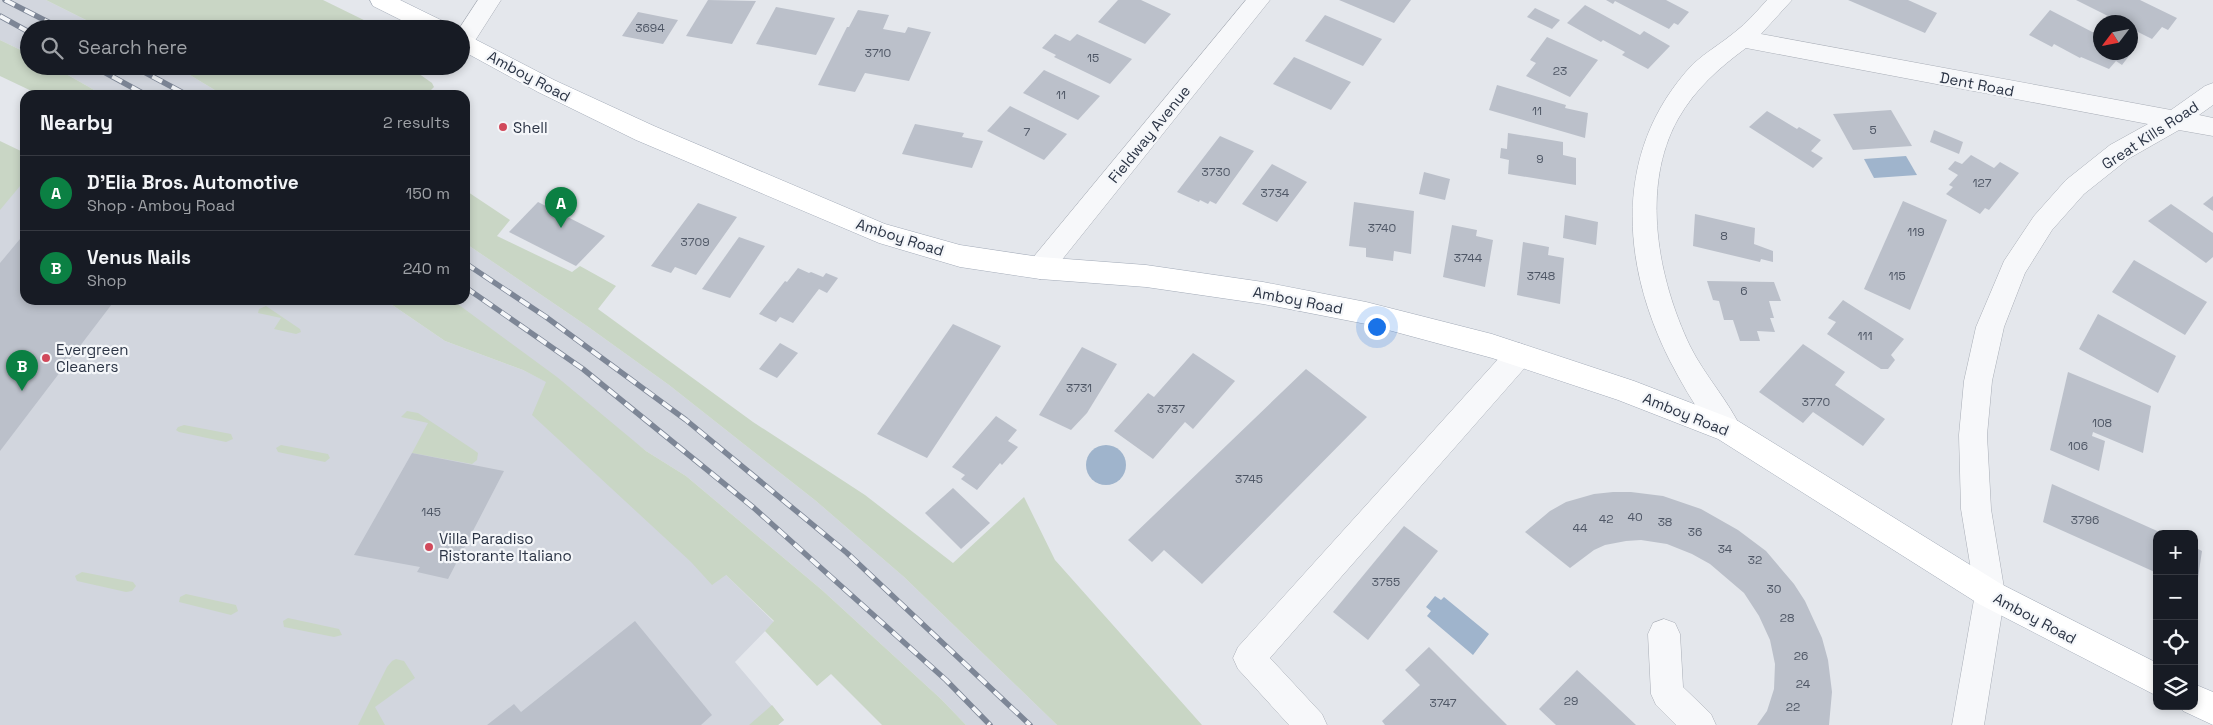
<!DOCTYPE html>
<html lang="en">
<head>
<meta charset="utf-8">
<style>
	:root { --surface:#171b24; --page:#20242c; --text:#f1f3f6; --muted:#9ea1a6; --line:#363941; --accent:#0b8043 }
	body { margin:0; font-family:"Space Grotesk",sans-serif; background:var(--page); color:var(--text) }
	.controls { position:absolute; right:15px; bottom:15px; display:grid; overflow:hidden; border-radius:10px; box-shadow:0 2px 8px #0003 }
	.controls button { width:45px; height:45px; display:grid; place-items:center; padding:0; border:0; border-bottom:1px solid var(--line); background:var(--surface); color:var(--text); font:25px sans-serif }
	.compass { position:absolute; left:2093px; top:15px; width:45px; height:45px; border-radius:50%; background:var(--surface); box-shadow:0 2px 8px #0003; rotate:238deg }
	.you { position:absolute; left:1376px; top:326px; width:18px; height:18px; margin:-12px; border:4px solid #fff; border-radius:50%; background:#1a73e8; box-shadow:0 0 0 8px #1a73e833 }
	.badge { display:grid; place-items:center; width:32px; height:32px; border-radius:50%; background:var(--accent); color:#fff; font-size:16px; font-weight:700 }
	.pin { position:absolute; translate:-50% -41px; filter:drop-shadow(0 1px 2px #0008) }
	.pin::after { content:''; position:absolute; top:26px; width:18px; height:15px; background:inherit; clip-path:polygon(0 0,100% 0,50% 100%) }
	.list { margin:0; padding:0; list-style:none }
	h2 { display:flex; justify-content:space-between; align-items:center; height:65px; margin:0; padding:0 20px; font-size:21px }
	h2 small { font-size:16px; font-weight:400; color:var(--muted) }
	.list li { display:grid; grid-template-columns:32px 1fr auto; gap:15px; align-items:center; box-sizing:border-box; height:75px; padding:0 20px; border-top:1px solid var(--line) }
	.list b { display:block; font-size:19px; white-space:nowrap }
	.list p { margin:0; font-size:16px; white-space:nowrap; color:var(--muted) }
	.list em { font-size:16px; font-style:normal; color:var(--muted) }
	.icon { flex:none; width:28px; height:28px; fill:none; stroke:currentColor; stroke-width:2; stroke-linecap:round; stroke-linejoin:round }
	.map { position:relative; flex:none; width:2213px; height:725px; overflow:hidden }
	.search { position:absolute; background:var(--surface); box-shadow:0 2px 8px #0003; left:20px; top:20px; width:450px; height:55px; display:flex; align-items:center; gap:12px; box-sizing:border-box; padding:0 18px; border-radius:28px; color:var(--muted); font-size:19px }
	.panel { position:absolute; background:var(--surface); box-shadow:0 2px 8px #0003; left:20px; top:90px; width:450px; height:215px; border-radius:15px }
	.map>svg:first-child { display:block }
	.built { fill:#d2d6de }
	.green { fill:#c9d6c5 }
	.water { fill:#9fb4cc }
	.building { fill:#bbc0ca }
	.lines { fill:none; stroke-linecap:round; stroke-linejoin:round }
	.minor-casing { stroke:#a9aeb7; stroke-width:1 }
	.major-casing { stroke:#a3abb8; stroke-width:1 }
	.minor { fill:#f7f8fa; fill-rule:evenodd }
	.major { fill:#fff; fill-rule:evenodd }
	.rail-casing { stroke:#7d8696; stroke-width:5.5 }
	.rail { stroke:#f4f6f9; stroke-width:4; stroke-dasharray:11; stroke-linecap:butt }
	.poi-dot { fill:#d1495b; stroke:#f4f6f9; stroke-width:2 }
	.labels { text-anchor:middle; dominant-baseline:central; stroke-width:4.5; stroke-linejoin:round; paint-order:stroke }
	.number-label { font-size:12px; fill:#4f5766 }
	.street-label { font-size:15px; fill:#2b3445; stroke:#f4f6f9 }
	.poi-label { font-size:15px; fill:#2b3445; stroke:#f4f6f9; text-anchor:start }
</style>
</head>
<body>
<div class="map">
<svg width="2213" height="725" viewBox="0 0 2213 725">
	<rect width="100%" height="100%" fill="#e4e7ec"/>
	<g class="built">
		<polygon points="0,0 46,0 104,29 29,29 29,54 0,40"/>
		<polygon points="52,66 175,66 223,95 103,95"/>
		<polygon points="25,171 25,300 385,300 445,341 523,370 547,382 726,575 774,622 735,662 784,720 778,725 0,725 0,200"/>
		<polygon points="465,243 587,326 669,385 816,501 904,577 1057,725 966,725 941,699 822,590 686,476 646,451 451,300 465,300"/>
	</g>
	<g class="green">
		<polygon points="46,0 323,0 376,26 376,29 104,29"/>
		<polygon points="0,40 29,54 29,66 52,66 103,95 40,95 0,76"/>
		<polygon points="175,66 408,66 432,83 434,87 426,95 223,95"/>
		<polygon points="0,141 25,153 25,180 0,210"/>
		<polygon points="465,190 510,220 497,236 572,272 580,266 616,286 598,309 753,422 865,495 953,563 1024,497 1055,560 1202,725 1057,725 904,577 816,501 669,385 587,326 465,243"/>
		<polygon points="385,300 451,300 459,305 557,377 646,451 686,476 822,590 941,699 966,725 882,725 831,674 817,686 765,631 774,621 726,575 712,585 691,562 532,415 546,382 523,370 445,341"/>
		<polygon points="266,306 300,329 301,332 296,334 274,329 281,318 258,313 259,309"/>
		<polygon points="407,411 418,413 474,450 478,453 477,460 472,464 412,453 428,423 401,417"/>
		<polygon points="184,425 231,434 233,439 226,442 179,432 176,430 178,427"/>
		<polygon points="281,445 328,454 330,458 325,462 278,452 276,448"/>
		<polygon points="82,572 133,582 136,586 132,591 126,592 77,581 75,576"/>
		<polygon points="186,594 236,605 238,611 231,615 179,602 180,597"/>
		<polygon points="288,618 339,629 342,635 334,637 284,627 283,621"/>
		<polygon points="396,659 404,661 415,678 375,707 385,725 358,725 387,667 392,661"/>
		<polygon points="772,705 784,720 778,725 749,725"/>
	</g>
	<g class="water">
		<polygon points="1906,156 1917,175 1874,178 1864,159"/>
		<circle cx="1106" cy="465" r="20"/>
		<polygon points="1435,596 1441,600 1444,597 1489,634 1473,655 1427,616 1431,611 1426,607"/>
	</g>
	<g class="building">
		<polygon points="708,0 756,1 732,44 686,36"/>
		<polygon points="1118,0 1141,0 1171,14 1145,44 1098,22"/>
		<polygon points="1339,0 1411,0 1394,23"/>
		<polygon points="1606,0 1666,0 1689,12 1678,25 1674,23 1669,29 1615,1 1613,4"/>
		<polygon points="1848,0 1908,0 1937,13 1925,33"/>
		<polygon points="2076,0 2140,0 2177,18 2168,30 2162,27 2152,39 2130,28 2130,22 2120,22"/>
		<polygon points="1585,5 1640,35 1644,31 1670,46 1648,69 1622,55 1625,52 1603,40 1601,42 1567,23"/>
		<polygon points="776,7 835,18 816,55 756,44"/>
		<polygon points="1535,8 1560,20 1552,29 1527,17"/>
		<polygon points="858,10 889,15 883,29 905,33 908,27 931,32 909,81 865,73 855,92 818,85 847,27 849,27"/>
		<polygon points="2050,10 2100,36 2100,52 2132,52 2122,65 2116,61 2109,69 2081,57 2080,58 2054,44 2052,47 2029,35"/>
		<polygon points="638,12 678,20 663,44 622,36"/>
		<polygon points="1325,15 1382,39 1363,66 1305,41"/>
		<polygon points="1055,34 1070,41 1077,34 1132,59 1110,84 1054,57 1056,55 1042,48"/>
		<polygon points="1547,37 1598,60 1570,97 1526,76 1536,63 1530,60"/>
		<polygon points="1294,57 1351,82 1331,110 1273,84"/>
		<polygon points="1044,70 1100,96 1078,120 1023,93"/>
		<polygon points="1497,85 1566,105 1565,108 1588,113 1585,138 1489,110"/>
		<polygon points="1010,106 1067,134 1044,160 987,131"/>
		<polygon points="1891,110 1912,146 1853,150 1833,114"/>
		<polygon points="1767,111 1797,129 1799,127 1821,140 1811,151 1823,158 1813,168 1749,127"/>
		<polygon points="915,124 964,133 962,137 983,141 972,168 902,154"/>
		<polygon points="1934,130 1963,142 1959,154 1930,142"/>
		<polygon points="1508,133 1563,142 1563,155 1576,158 1576,185 1508,174 1509,160 1500,158 1501,148 1507,149"/>
		<polygon points="1220,136 1254,151 1216,204 1210,201 1208,204 1200,200 1199,202 1177,192"/>
		<polygon points="1971,155 1994,168 2000,162 2019,173 1989,210 1985,208 1980,214 1946,194 1953,187 1949,185 1958,175 1948,169 1955,161 1962,164"/>
		<polygon points="1272,164 1307,182 1277,222 1242,204"/>
		<polygon points="1424,172 1450,179 1445,200 1419,194"/>
		<polygon points="2213,196 2213,211 2203,204"/>
		<polygon points="1903,201 1947,220 1910,310 1864,289"/>
		<polygon points="538,202 605,236 576,266 509,232"/>
		<polygon points="1354,202 1414,211 1411,254 1394,251 1393,261 1366,257 1366,248 1349,246"/>
		<polygon points="698,203 737,217 696,275 675,267 671,273 651,266"/>
		<polygon points="2171,204 2213,233 2213,257 2206,263 2148,221"/>
		<polygon points="1695,214 1755,228 1754,244 1773,251 1773,262 1761,259 1760,262 1693,246"/>
		<polygon points="1565,215 1598,222 1596,245 1563,238"/>
		<polygon points="1452,225 1477,230 1476,236 1493,240 1485,287 1443,277"/>
		<polygon points="25,233 25,300 115,300 0,451 0,263"/>
		<polygon points="739,237 765,246 730,298 702,289"/>
		<polygon points="1523,242 1549,247 1548,255 1564,258 1560,304 1517,295"/>
		<polygon points="2134,260 2207,302 2185,335 2112,292"/>
		<polygon points="798,268 809,273 811,272 823,277 826,273 838,278 827,293 819,289 793,323 780,317 776,322 759,314 785,281 787,282"/>
		<polygon points="1707,281 1774,282 1781,301 1769,301 1774,318 1770,318 1775,332 1757,331 1760,341 1740,341 1733,320 1724,320 1719,301 1713,300"/>
		<polygon points="1843,300 1904,339 1891,355 1895,360 1888,369 1881,369 1827,334 1836,322 1828,318"/>
		<polygon points="2098,314 2176,356 2158,393 2079,349"/>
		<polygon points="953,324 1001,346 927,458 877,434"/>
		<polygon points="780,343 798,353 777,378 759,369"/>
		<polygon points="1803,344 1845,372 1835,385 1885,419 1863,446 1813,412 1803,423 1759,392"/>
		<polygon points="1082,347 1117,364 1087,413 1071,430 1039,415"/>
		<polygon points="1193,353 1235,381 1193,429 1185,422 1153,459 1114,431 1148,393 1154,397"/>
		<polygon points="1306,369 1367,417 1202,584 1164,550 1152,562 1128,540"/>
		<polygon points="2068,372 2151,406 2143,453 2093,432 2092,436 2105,441 2099,471 2050,450"/>
		<polygon points="996,416 1017,430 1008,441 1018,447 1002,465 1000,463 977,490 961,479 965,475 952,467"/>
		<polygon points="412,453 504,471 448,579 417,572 420,567 354,555"/>
		<polygon points="2052,484 2164,534 2157,534 2157,573 2043,522"/>
		<polygon points="953,488 990,523 961,549 925,513"/>
		<polygon points="1613,492 1631,492 1663,496 1701,509 1738,530 1766,551 1794,584 1805,601 1822,638 1828,660 1832,692 1829,725 1757,725 1767,711 1774,689 1775,664 1770,640 1759,616 1744,593 1710,564 1692,554 1667,544 1641,540 1626,541 1605,545 1594,550 1570,568 1525,532 1550,511 1566,502 1594,494"/>
		<polygon points="1404,526 1438,551 1368,640 1333,612"/>
		<polygon points="2194,547 2202,551 2196,591 2194,590"/>
		<polygon points="635,621 712,715 701,725 487,725 514,704 521,712"/>
		<polygon points="1429,647 1507,725 1385,725 1382,721 1420,685 1405,670"/>
		<polygon points="1577,670 1603,694 1636,725 1556,725 1539,709"/>
	</g>
	<g class="lines">
		<g class="minor-casing">
			<g id="minor">
				<polygon points="478,0 501,0 471,47 461,49 461,29 459,29"/>
				<polygon points="1246,0 1270,0 1049,276 1040,279 1031,276 1027,268 1031,260"/>
				<path d="M1767,0H1792L1761,34L2171,110L2205,86L2213,83V105L2199,115L2213,118V136L2179,130L2128,159L2084,194L2052,230L2025,273L2004,327L1992,381L1987,435L1991,509L2005,594L1984,725H1952L1975,594L1961,509L1959,435L1964,381L1976,327L2004,261L2034,216L2066,180L2110,145L2148,124L1746,48C1719,68 1695,89 1678,119C1640,187 1658,279 1690,346C1705,376 1728,400 1742,430L1738,439L1728,443C1725,441 1720,440 1718,438C1713,435 1710,427 1707,423C1693,403 1681,382 1670,361C1620,262 1613,149 1693,64C1706,52 1722,43 1735,32C1747,23 1757,11 1767,0Z"/>
				<polygon points="1519,343 1529,347 1533,355 1529,363 1270,658 1322,714 1327,725 1289,725 1238,669 1233,658 1238,647 1509,347"/>
				<polygon points="1664,619 1675,623 1680,634 1683,687 1711,714 1716,725 1676,725 1656,705 1651,694 1648,634 1653,623"/>
			</g>
		</g>
		<g class="major-casing">
			<g id="major">
				<polygon points="370,0 400,0 447,23 450,29 419,29 373,6"/>
				<polygon points="461,32 554,80 654,126 885,224 960,245 1040,257 1146,265 1263,282 1366,302 1492,334 1634,381 1738,421 2001,584 2157,663 2157,696 1979,604 1718,439 1618,400 1492,358 1366,324 1263,304 1146,287 1040,279 960,267 879,243 636,140 538,92 461,50"/>
				<polygon points="2194,684 2213,692 2213,725 2183,711 2181,706 2194,706"/>
			</g>
		</g>
		<use href="#minor" class="minor"/>
		<use href="#major" class="major"/>
		<g class="rail-casing">
			<g id="rail">
				<polyline points="5,0 62,29"/>
				<polyline points="0,16 29,32"/>
				<polyline points="93,66 146,95"/>
				<polyline points="133,66 187,95"/>
				<polyline points="465,263 546,317 686,420 847,553 1030,725"/>
				<polyline points="465,287 583,369 754,508 946,680 990,725"/>
			</g>
		</g>
		<use href="#rail" class="rail"/>
	</g>
	<g class="poi-dot">
		<circle cx="503" cy="127" r="5"/>
		<circle cx="46" cy="358" r="5"/>
		<circle cx="429" cy="547" r="5"/>
	</g>
	<g class="labels">
		<g class="number-label">
			<text x="650" y="28">3694</text>
			<text x="878" y="53">3710</text>
			<text x="1093" y="58">15</text>
			<text x="1560" y="71">23</text>
			<text x="1061" y="95">11</text>
			<text x="1537" y="111">11</text>
			<text x="1873" y="130">5</text>
			<text x="1027" y="132">7</text>
			<text x="1540" y="159">9</text>
			<text x="1216" y="172">3730</text>
			<text x="1982" y="183">127</text>
			<text x="1275" y="193">3734</text>
			<text x="1382" y="228">3740</text>
			<text x="1916" y="232">119</text>
			<text x="1724" y="236">8</text>
			<text x="695" y="242">3709</text>
			<text x="1468" y="258">3744</text>
			<text x="1541" y="276">3748</text>
			<text x="1897" y="276">115</text>
			<text x="1744" y="291">6</text>
			<text x="1865" y="336">111</text>
			<text x="1079" y="388">3731</text>
			<text x="1816" y="402">3770</text>
			<text x="1171" y="409">3737</text>
			<text x="2102" y="423">108</text>
			<text x="2078" y="446">106</text>
			<text x="1249" y="479">3745</text>
			<text x="431" y="512">145</text>
			<text x="1635" y="517">40</text>
			<text x="1606" y="519">42</text>
			<text x="2085" y="520">3796</text>
			<text x="1665" y="522">38</text>
			<text x="1580" y="528">44</text>
			<text x="1695" y="532">36</text>
			<text x="1725" y="549">34</text>
			<text x="1755" y="560">32</text>
			<text x="1386" y="582">3755</text>
			<text x="1774" y="589">30</text>
			<text x="1787" y="618">28</text>
			<text x="1801" y="656">26</text>
			<text x="1803" y="684">24</text>
			<text x="1571" y="701">29</text>
			<text x="1443" y="703">3747</text>
			<text x="1793" y="707">22</text>
		</g>
		<g class="street-label">
			<text transform="translate(529 76) rotate(28)">Amboy Road</text>
			<text transform="translate(1977 84) rotate(11)">Dent Road</text>
			<text transform="translate(1149 134) rotate(-51)">Fieldway Avenue</text>
			<text transform="translate(2150 135) rotate(-33)">Great Kills Road</text>
			<text transform="translate(900 237) rotate(18)">Amboy Road</text>
			<text transform="translate(1298 300) rotate(11)">Amboy Road</text>
			<text transform="translate(1686 414) rotate(22)">Amboy Road</text>
			<text transform="translate(2035 618) rotate(28)">Amboy Road</text>
		</g>
		<g class="poi-label">
			<text x="513" y="127">Shell</text>
			<text x="56" y="349">Evergreen<tspan x="56" dy="17">Cleaners</tspan></text>
			<text x="439" y="538">Villa Paradiso<tspan x="439" dy="17">Ristorante Italiano</tspan></text>
		</g>
	</g>
</svg>
<div class="controls">
<button>+</button>
<button>−</button>
<button><svg class="icon" aria-label="locate" viewBox="0 0 24 24"><circle cx="12" cy="12" r="6"/><path d="M12 2v4M12 18v4M2 12h4M18 12h4"/></svg></button>
<button><svg class="icon" aria-label="layers" viewBox="0 0 24 24"><path d="M12 4l9 5-9 5-9-5zM3 14l9 5 9-5"/></svg></button>
</div>
<svg class="compass" viewBox="-18 -18 36 36"><path d="M0-13l5 13h-10z" fill="#e53935"/><path d="M0 13l5-13h-10z" fill="#9ea1a6"/></svg>
<div class="you"></div>
<div class="pin badge" style="left:561px;top:228px">A</div>
<div class="pin badge" style="left:22px;top:391px">B</div>
<div class="search"><svg class="icon" aria-label="search" viewBox="0 0 24 24"><circle cx="10" cy="10" r="6"/><path d="M15 15l6 6"/></svg>Search here</div>
<section class="panel">
<h2>Nearby<small>2 results</small></h2>
<ul class="list">
<li><span class="badge">A</span><div><b>D'Elia Bros. Automotive</b><p>Shop · Amboy Road</p></div><em>150 m</em></li>
<li><span class="badge">B</span><div><b>Venus Nails</b><p>Shop</p></div><em>240 m</em></li>
</ul>
</section>
</div>
</body>
</html>
